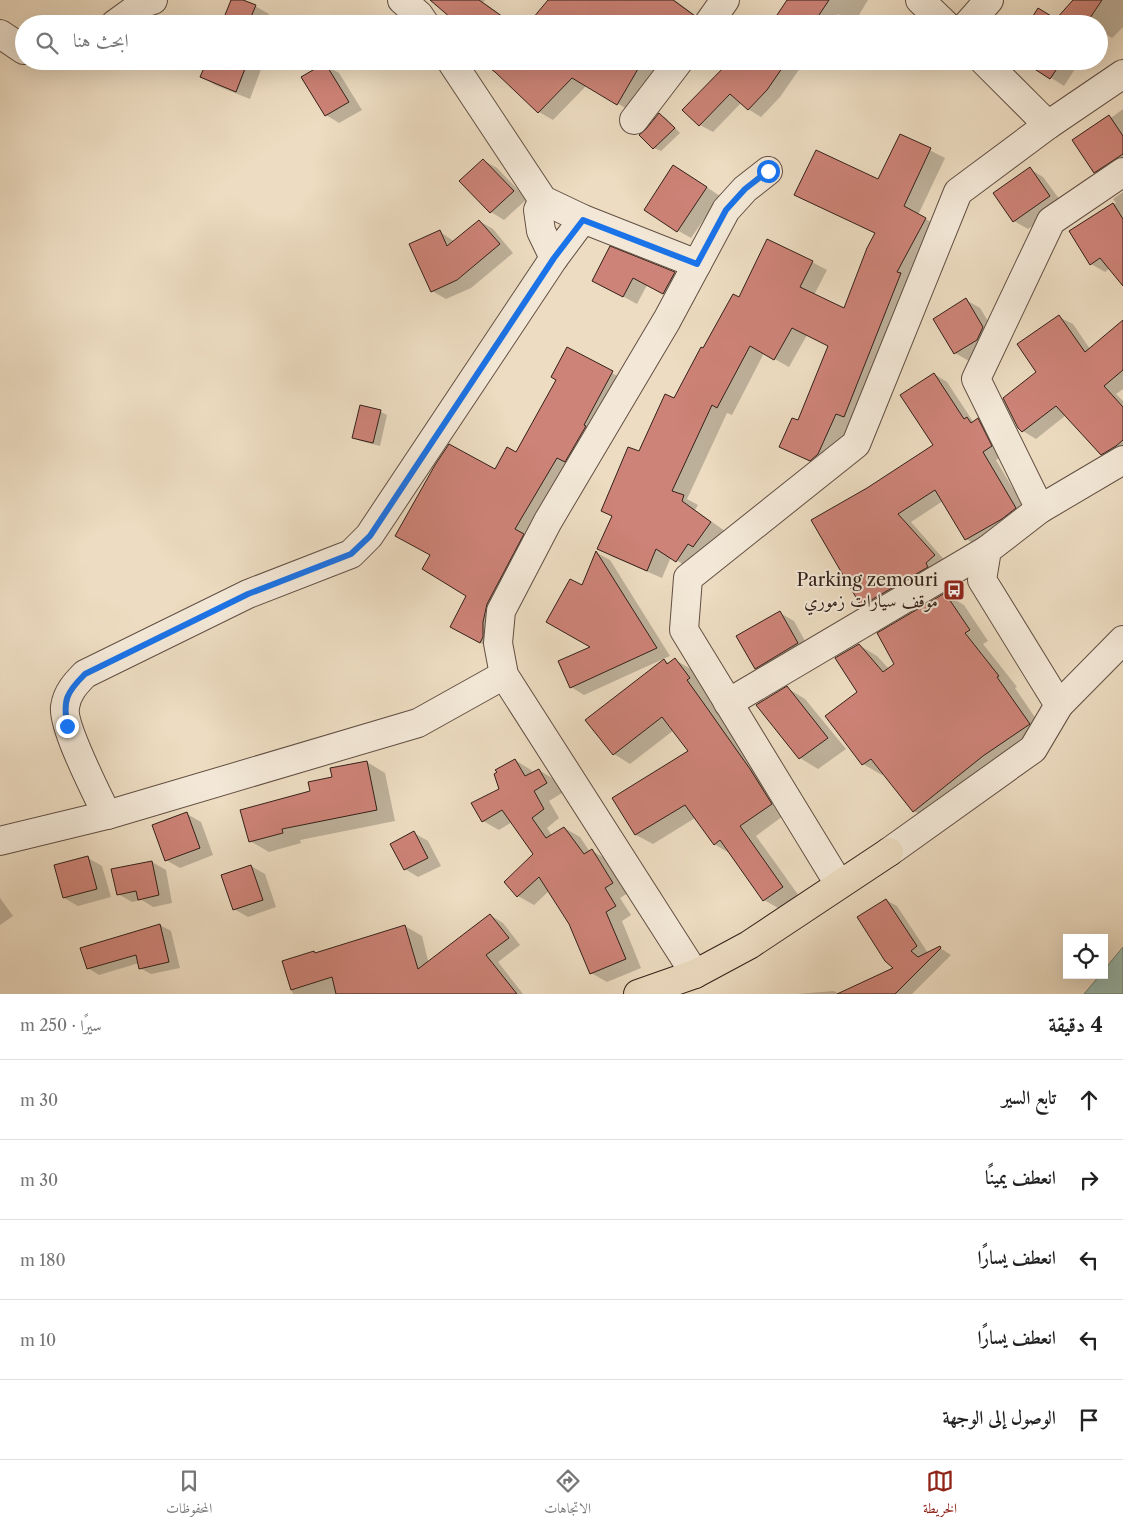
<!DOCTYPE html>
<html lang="ar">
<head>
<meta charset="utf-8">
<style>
	:root { --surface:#fff; --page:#f6f6f6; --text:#222; --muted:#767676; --line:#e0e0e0; --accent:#8f2418 }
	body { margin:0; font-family:"Libre Caslon Text",Amiri,serif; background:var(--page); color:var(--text); direction:rtl }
	.controls { position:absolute; right:15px; bottom:15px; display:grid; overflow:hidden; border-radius:0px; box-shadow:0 5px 20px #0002 }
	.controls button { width:45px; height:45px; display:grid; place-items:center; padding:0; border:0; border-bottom:1px solid var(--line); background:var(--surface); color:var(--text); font:25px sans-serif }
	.stop { position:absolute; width:15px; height:15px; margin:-11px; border:4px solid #1a73e8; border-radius:50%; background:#fff }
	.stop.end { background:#1a73e8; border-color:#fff; box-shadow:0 1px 5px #0008 }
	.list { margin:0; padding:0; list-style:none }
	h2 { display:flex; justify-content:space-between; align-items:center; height:65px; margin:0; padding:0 20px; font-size:21px }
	h2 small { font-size:16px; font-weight:400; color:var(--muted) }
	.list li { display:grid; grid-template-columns:32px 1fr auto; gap:15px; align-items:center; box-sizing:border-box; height:80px; padding:0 20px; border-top:1px solid var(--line) }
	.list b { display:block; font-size:19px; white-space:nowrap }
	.list em { font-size:16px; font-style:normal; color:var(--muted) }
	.icon { flex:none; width:28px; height:28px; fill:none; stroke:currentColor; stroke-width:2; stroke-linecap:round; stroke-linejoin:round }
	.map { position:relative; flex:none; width:1123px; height:994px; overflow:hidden; direction:ltr }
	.search { position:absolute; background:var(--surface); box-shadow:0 5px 20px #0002; left:15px; right:15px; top:15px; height:55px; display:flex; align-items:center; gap:12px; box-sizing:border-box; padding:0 18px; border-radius:28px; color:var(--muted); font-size:19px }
	.sheet { height:465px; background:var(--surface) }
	nav { display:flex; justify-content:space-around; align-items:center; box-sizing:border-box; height:70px; border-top:1px solid var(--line); background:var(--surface); font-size:14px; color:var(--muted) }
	nav a { display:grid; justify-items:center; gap:2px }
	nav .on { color:var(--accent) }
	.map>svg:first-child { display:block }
	.water { fill:#9abcae; stroke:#717e72 }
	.shadow { fill:#0003 }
	.building { fill:#cd8377; stroke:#332019 }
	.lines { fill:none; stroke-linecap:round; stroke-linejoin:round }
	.minor-casing { stroke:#624f43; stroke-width:30 }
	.major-casing { stroke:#332019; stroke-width:30 }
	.minor { stroke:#f3e8d7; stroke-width:28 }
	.major { stroke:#eddcc1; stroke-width:28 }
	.route { stroke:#1a73e8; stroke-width:6 }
	.labels { text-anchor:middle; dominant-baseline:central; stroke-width:4; stroke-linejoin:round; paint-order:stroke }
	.poi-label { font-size:18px; fill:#332019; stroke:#f3e8d7; text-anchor:end }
</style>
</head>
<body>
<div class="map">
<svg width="1123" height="994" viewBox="0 0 1123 994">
	<rect width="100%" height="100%" fill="#eddcc1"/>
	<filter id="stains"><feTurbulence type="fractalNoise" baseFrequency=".004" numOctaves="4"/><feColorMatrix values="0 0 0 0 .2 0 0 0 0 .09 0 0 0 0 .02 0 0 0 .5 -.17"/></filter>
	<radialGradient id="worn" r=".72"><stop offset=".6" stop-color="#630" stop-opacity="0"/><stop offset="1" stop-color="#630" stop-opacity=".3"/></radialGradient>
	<polygon class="water" points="1123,947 1123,994 1084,994 1100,975 1104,975 1104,970"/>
	<g class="shadow">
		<polygon points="232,0 240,0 255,6 269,14 267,18 276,24 223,24"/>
		<polygon points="432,0 485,0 483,2 513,24 468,24"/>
		<polygon points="549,0 675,0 707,24 530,24"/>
		<polygon points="789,0 868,0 854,23 838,14 831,24 772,24"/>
		<polygon points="1075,0 1123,0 1123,27 1112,38 1100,31 1099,33 1099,24 1029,24 1056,20"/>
		<polygon points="208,61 264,61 250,99 215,85 202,77"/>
		<polygon points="482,61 677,61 632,112 587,85 553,120 539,112 496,71"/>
		<polygon points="732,61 805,61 780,97 761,117 748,109 741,103 713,132 700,125"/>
		<polygon points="1025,61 1080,61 1064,86"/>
		<polygon points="325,65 339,73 362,110 339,123 326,115"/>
		<polygon points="1123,109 1123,170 1109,180 1095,172 1109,117 1111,118"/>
		<polygon points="659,114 666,118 680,133 661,151 654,148"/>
		<polygon points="900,135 945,158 918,215 940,227 833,462 825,469 780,446 798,422 830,346 807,335 789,367 764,353 732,415 727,413 687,499 698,505 695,510 725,531 708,554 691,569 671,557 662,578 613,557 599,549 639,453 675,400 703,350 740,299 812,262 827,270 814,295 845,310 876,234 796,194 879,180"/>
		<polygon points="483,160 497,168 527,199 504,220 491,212"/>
		<polygon points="1030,169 1043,177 1063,204 1028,229 1014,221"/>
		<polygon points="687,174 720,196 691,238 677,230"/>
		<polygon points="1123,192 1123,284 1110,268 1105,272 1091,264 1070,232 1116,203 1113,199"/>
		<polygon points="479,221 493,229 513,253 471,288 446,299 432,291 440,232 455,242"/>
		<polygon points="611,248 674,273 688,281 677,301 647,285 637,304 607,288"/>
		<polygon points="966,300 980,308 997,336 991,348 969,361 955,353"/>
		<polygon points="1059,317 1073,324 1090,349 1123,322 1123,389 1116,394 1123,401 1123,457 1115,462 1102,454 1066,415 1036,439 1023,431 1038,372"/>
		<polygon points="612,373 634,385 509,617 502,654 473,639 468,595 495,470"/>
		<polygon points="934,374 947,382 974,423 978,419 991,427 1005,454 996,460 1029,516 980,547 966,539 943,501 911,522 948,564 876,613 862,605 868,489 935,446"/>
		<polygon points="361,406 381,412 387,415 380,446 360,441 353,437"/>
		<polygon points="597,553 610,560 670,656 663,659 670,664 675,660 691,669 705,688 703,689 767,779 787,813 756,836 799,896 780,909 764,900 731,854 714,844 695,818 653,844 636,835 614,798 690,751 674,730 630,764 614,754 663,659 584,695 571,687 593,647 582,587"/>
		<polygon points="945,594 964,605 988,641 983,644 1017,687 1015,688 1047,735 932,822 914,811 884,774 882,775 863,764 826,716 859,692 859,645 877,656 889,669 896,664"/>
		<polygon points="780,613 794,621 811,652 770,676 756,668"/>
		<polygon points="787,688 805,699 846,749 818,769 800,758"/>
		<polygon points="515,760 531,770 533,774 539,770 555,780 562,793 549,801 559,818 547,828 552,836 564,828 580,837 590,852 592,851 608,860 628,893 620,898 631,915 622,921 641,968 607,982 591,973 570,923 549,891 534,905 518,896 534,855 512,822 499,830 483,821 501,790"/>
		<polygon points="367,762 385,773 395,821 300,840 301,843 269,852 250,841 334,778"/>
		<polygon points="187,814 201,822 213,855 180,868 166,860"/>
		<polygon points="414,833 428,841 441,866 418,877 405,869"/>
		<polygon points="88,858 102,866 111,897 78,906 64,898"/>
		<polygon points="152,862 166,870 172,903 153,907 142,900 132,902 118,894"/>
		<polygon points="251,866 265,874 276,907 248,917 234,909"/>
		<polygon points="0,898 13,916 0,925"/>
		<polygon points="886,900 897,906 928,953 940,948 951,955 912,994 870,994 895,968"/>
		<polygon points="490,915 503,923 520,945 498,962 523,994 452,994"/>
		<polygon points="160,925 171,931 180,968 151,974 140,968 139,963 99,975 88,968 82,949"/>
		<polygon points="405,926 422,936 436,994 293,994 283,962 314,952 317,954"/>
		<polygon points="834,991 839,994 797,994"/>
	</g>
	<g class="building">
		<polygon points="231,0 243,0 256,5 248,24 232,24 223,20"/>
		<polygon points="430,0 479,0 513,24 458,24"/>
		<polygon points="548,0 673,0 695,16 689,24 528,24"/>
		<polygon points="787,0 829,0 813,24 771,24"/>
		<polygon points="1073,0 1102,0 1086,24 1028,24 1038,8 1056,19"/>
		<polygon points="207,61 248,61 236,92 200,77"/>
		<polygon points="480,61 655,61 649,68 642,62 617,105 572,78 538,113 495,72"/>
		<polygon points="730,61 787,61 767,90 748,110 730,94 699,126 682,110"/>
		<polygon points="1022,61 1062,61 1050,79"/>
		<polygon points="325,63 349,102 325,116 301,77"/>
		<polygon points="659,113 675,128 653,149 639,135 646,129"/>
		<polygon points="1109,115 1123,136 1123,154 1094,173 1072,140"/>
		<polygon points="900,134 931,148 904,206 926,218 897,272 901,273 844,417 836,414 818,454 810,461 779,447 792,418 798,420 828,346 792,328 774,360 750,346 717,408 712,405 672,491 684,495 682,501 711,522 693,547 688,544 676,562 656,549 647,571 597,549 612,516 601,511 628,447 639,451 665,394 674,398 701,347 703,348 733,294 739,297 767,239 813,261 800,287 844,308 867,248 875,233 794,195 816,150 878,179"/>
		<polygon points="483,159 514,191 490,213 459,181"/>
		<polygon points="673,165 707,187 677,232 644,210"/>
		<polygon points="1030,167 1050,196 1013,222 993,193"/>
		<polygon points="1113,203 1123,219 1123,286 1100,258 1090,265 1069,231"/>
		<polygon points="479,220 500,244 457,280 431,292 409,244 440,230 447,246"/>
		<polygon points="610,246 675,272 663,294 633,278 623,297 592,281"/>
		<polygon points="966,298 983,327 977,340 954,354 933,319"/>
		<polygon points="1059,315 1085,352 1123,320 1123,370 1104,386 1123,407 1123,440 1116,446 1101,455 1056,406 1022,432 1018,428 1003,398 1036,372 1017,344"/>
		<polygon points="567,347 613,371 584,425 586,426 565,462 557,458 515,529 524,534 487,604 483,622 483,637 480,643 450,627 466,596 422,569 430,555 395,536 435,465 449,444 495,469 507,447 516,452 556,380 551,377"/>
		<polygon points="934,373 964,419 967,417 971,423 978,418 992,446 983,452 1016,508 1002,519 965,540 935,490 898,514 935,555 926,563 928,567 861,606 811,520 867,488 933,445 900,395"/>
		<polygon points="360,405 381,410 373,443 352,438"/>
		<polygon points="596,551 657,648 570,688 558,661 590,647 546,622 570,579 582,585"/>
		<polygon points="945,593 970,630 965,633 999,676 997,677 1030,724 983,756 913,812 871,759 862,765 825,716 857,692 835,658 859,644 883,672 894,664 877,633"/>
		<polygon points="780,611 798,643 755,669 736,636"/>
		<polygon points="675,658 690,678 687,680 707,708 750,769 772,804 740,826 783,887 763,901 720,840 714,845 685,805 635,835 612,798 688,751 662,717 613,755 585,720 664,659 667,664"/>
		<polygon points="787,686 828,738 799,759 756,705"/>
		<polygon points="515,759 525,776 539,769 547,783 534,791 544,809 532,818 546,838 564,827 584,854 592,849 613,883 605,888 616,906 606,912 626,959 590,974 569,924 539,877 517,897 504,882 533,854 502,810 482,822 471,803 499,789 494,774 497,772 495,770"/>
		<polygon points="367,761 377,810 282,829 283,833 249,842 240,810 310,791 308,782 332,777 330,768"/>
		<polygon points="187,812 200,848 165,861 152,825"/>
		<polygon points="414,831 428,858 404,870 390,844"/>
		<polygon points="88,856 97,889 63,898 54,865"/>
		<polygon points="152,861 159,895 138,900 136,891 117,895 111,869"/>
		<polygon points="251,865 263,900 233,910 221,875"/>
		<polygon points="886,899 917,946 911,951 918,957 940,946 941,948 895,994 837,994 893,968 885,961 857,917"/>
		<polygon points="490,914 509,938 486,955 517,994 336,994 332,977 291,990 282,961 314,951 315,953 405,925 418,969"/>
		<polygon points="160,924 169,962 139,969 136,955 87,969 80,948"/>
	</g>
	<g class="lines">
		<g class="minor-casing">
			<g id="minor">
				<polyline points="402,0 419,15 425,24"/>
				<polyline points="920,0 945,24"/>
				<polyline points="115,24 144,3 153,0"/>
				<polyline points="708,24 725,0"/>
				<polyline points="968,24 989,0"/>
				<polyline points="0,34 24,50"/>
				<polyline points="451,61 543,200 583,219 697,264"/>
				<polyline points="984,61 1048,125"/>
				<polyline points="634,120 679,61"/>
				<polyline points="543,200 538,210 541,231 554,258"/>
				<polyline points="1040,509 976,379 1051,221 1123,172"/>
				<polyline points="728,703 987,550"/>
				<polyline points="1059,705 1123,640"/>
				<path d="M107,815C97,794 62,726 65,707C67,693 75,684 85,674L248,594L351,554L369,536L554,258L583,219"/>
				<polyline points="0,841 107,815 418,723 504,675"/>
				<polyline points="889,852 1033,749 1059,705 982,580 987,550 1040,509 1123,460"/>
				<polyline points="839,884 684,630 688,578 856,444 958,192 1048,125 1123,74"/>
				<polyline points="695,974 504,675 498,643 501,611 548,521 667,320 726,210 745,189 768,171"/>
			</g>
		</g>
		<g class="major-casing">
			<polyline id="major" points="638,994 695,974 749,945 889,852"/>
		</g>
		<use href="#minor" class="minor"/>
		<use href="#major" class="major"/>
	</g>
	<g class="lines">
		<path class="route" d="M67,726C63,700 66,693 85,674L248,594L351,554L370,536L554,258L583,220L697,264L726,210L745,189L768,171"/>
	</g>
	<defs>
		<g id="bus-square" transform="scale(1.125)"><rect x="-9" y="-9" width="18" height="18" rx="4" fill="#8f2418" stroke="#f3e8d7"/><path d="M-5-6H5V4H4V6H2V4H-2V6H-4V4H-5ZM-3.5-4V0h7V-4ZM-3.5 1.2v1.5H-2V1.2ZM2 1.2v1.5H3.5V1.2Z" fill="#fff"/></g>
	</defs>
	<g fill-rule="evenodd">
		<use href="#bus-square" x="954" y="590"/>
	</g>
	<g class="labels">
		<g class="poi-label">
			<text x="938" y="580">Parking zemouri<tspan x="938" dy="21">موقف سيارات زموري</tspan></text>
		</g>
	</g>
	<rect width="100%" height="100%" filter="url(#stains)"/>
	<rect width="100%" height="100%" fill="url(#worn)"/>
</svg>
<div class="controls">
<button><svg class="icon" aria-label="locate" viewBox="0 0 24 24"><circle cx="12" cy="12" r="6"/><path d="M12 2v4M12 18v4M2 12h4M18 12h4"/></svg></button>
</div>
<div class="stop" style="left:768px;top:171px"></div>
<div class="stop end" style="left:67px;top:726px"></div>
<div class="search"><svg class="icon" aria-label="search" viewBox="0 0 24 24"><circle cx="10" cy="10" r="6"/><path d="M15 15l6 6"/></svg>ابحث هنا</div>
</div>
<section class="sheet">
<h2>4 دقيقة<small>سيرًا · 250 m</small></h2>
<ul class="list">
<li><svg class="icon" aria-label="ahead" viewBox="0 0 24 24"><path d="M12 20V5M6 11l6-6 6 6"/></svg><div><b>تابع السير</b></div><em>30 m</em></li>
<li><svg class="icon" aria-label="right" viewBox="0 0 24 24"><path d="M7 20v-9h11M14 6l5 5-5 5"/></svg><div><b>انعطف يمينًا</b></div><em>30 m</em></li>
<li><svg class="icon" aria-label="left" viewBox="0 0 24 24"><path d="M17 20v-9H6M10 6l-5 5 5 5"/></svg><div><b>انعطف يسارًا</b></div><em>180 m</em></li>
<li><svg class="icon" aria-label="left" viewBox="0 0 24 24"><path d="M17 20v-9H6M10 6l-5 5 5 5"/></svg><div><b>انعطف يسارًا</b></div><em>10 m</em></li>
<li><svg class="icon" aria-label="arrive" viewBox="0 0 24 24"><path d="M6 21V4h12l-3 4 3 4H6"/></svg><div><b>الوصول إلى الوجهة</b></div></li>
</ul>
</section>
<nav>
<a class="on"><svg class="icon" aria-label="map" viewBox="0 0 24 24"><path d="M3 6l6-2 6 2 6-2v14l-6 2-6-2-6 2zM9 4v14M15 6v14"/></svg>الخريطة</a>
<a><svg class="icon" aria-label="directions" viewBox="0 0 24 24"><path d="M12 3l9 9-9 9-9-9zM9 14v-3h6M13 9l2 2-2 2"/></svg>الاتجاهات</a>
<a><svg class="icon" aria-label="saved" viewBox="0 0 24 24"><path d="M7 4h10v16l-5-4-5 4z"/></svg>المحفوظات</a>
</nav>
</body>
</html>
